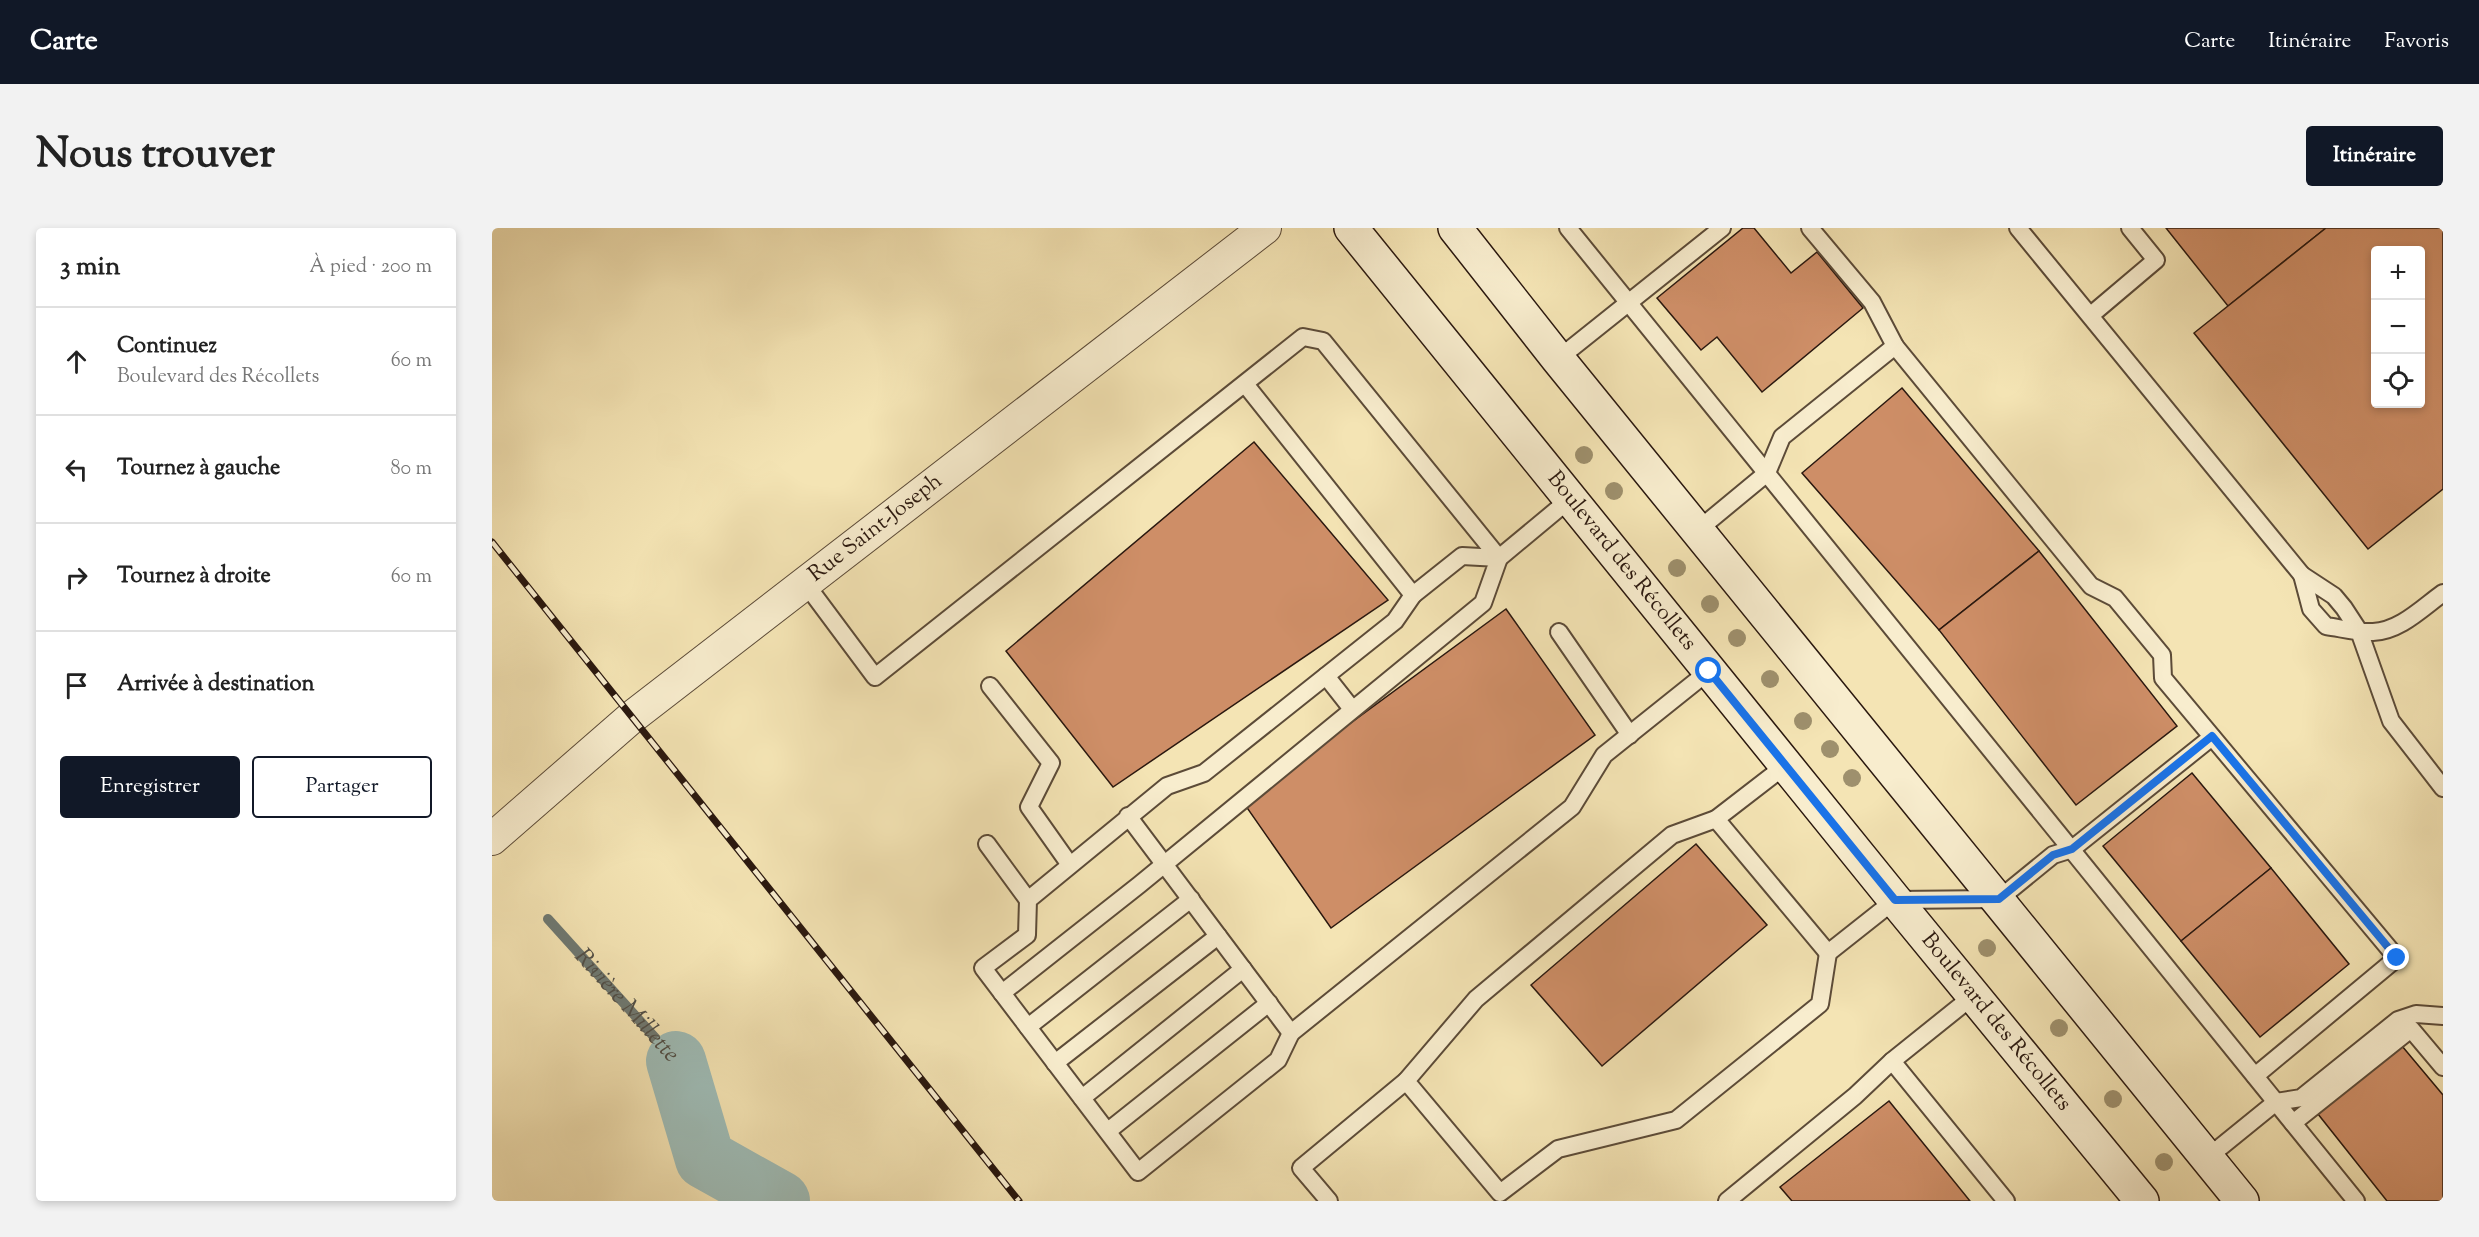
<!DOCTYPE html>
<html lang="fr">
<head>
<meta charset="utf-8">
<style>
	:root { --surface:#fff; --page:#f2f2f2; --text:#222; --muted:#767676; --line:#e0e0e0; --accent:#111827 }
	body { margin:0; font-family:"Sorts Mill Goudy",serif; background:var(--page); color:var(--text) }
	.controls { position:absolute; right:18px; top:18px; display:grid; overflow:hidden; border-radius:6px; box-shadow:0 3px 9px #0003 }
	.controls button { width:54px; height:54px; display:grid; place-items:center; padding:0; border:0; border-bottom:2px solid var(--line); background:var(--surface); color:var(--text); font:30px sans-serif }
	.stop { position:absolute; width:18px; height:18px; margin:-14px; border:4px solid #1a73e8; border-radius:50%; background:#fff }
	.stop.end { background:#1a73e8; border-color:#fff; box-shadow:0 2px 6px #0008 }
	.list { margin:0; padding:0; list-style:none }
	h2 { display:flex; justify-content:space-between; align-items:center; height:78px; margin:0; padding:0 24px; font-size:26px }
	h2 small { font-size:20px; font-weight:400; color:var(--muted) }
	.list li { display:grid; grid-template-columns:39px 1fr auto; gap:18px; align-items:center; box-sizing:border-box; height:108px; padding:0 24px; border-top:2px solid var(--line) }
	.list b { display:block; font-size:22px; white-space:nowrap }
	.list p { margin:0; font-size:20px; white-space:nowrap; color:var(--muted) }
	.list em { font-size:20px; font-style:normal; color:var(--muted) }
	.actions { display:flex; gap:12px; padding:18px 24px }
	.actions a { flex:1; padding:14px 0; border:2px solid var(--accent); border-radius:6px; text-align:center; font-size:21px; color:var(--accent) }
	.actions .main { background:var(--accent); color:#fff }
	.icon { flex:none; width:33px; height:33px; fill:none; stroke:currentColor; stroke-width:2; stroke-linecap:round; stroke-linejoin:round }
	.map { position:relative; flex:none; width:1951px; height:973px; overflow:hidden; border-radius:6px }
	header { display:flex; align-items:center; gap:36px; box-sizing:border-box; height:84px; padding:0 30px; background:var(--accent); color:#fff }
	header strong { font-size:28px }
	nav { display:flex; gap:33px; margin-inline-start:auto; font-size:21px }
	.intro { display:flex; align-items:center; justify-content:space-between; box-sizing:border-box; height:144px; padding:0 36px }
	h1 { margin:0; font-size:42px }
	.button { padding:15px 27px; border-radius:6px; background:var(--accent); color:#fff; font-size:21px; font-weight:700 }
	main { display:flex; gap:36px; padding:0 36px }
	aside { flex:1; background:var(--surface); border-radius:6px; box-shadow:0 3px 9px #0003 }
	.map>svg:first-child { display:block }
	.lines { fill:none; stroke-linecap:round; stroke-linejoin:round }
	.stream { stroke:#707a73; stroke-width:10 }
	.river { stroke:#9fbcb6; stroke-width:60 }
	.building { fill:#ce8e67; stroke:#2a180f; stroke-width:1.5; fill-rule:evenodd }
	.service-casing { stroke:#5c4b38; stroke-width:20 }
	.minor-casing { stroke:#5c4b38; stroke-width:34 }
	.secondary-casing { stroke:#2a180f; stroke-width:36 }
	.service { stroke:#f8edce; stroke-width:16 }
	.minor { stroke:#f8edce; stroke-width:32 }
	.secondary { stroke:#f8edce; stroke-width:33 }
	.rail-casing { stroke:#2a180f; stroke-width:7 }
	.rail { stroke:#f8edce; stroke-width:4.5; stroke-dasharray:14; stroke-linecap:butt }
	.tree { fill:#9e906d }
	.route { stroke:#1a73e8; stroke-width:8 }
	.labels { text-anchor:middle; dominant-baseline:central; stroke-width:5; stroke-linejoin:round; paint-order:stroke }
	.street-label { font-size:22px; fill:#2a180f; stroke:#f8edce }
	.water-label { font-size:24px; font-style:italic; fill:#535149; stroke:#f8edce }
</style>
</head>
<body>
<header>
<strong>Carte</strong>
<nav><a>Carte</a><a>Itinéraire</a><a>Favoris</a></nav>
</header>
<div class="intro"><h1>Nous trouver</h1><a class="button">Itinéraire</a></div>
<main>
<aside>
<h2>3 min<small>À pied · 200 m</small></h2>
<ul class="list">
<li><svg class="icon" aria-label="ahead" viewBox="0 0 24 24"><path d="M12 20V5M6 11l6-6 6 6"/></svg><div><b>Continuez</b><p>Boulevard des Récollets</p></div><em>60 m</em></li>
<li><svg class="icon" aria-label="left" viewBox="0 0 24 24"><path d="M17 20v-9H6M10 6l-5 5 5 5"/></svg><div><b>Tournez à gauche</b></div><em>80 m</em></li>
<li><svg class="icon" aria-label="right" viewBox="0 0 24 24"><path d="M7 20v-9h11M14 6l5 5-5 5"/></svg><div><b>Tournez à droite</b></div><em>60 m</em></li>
<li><svg class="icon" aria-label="arrive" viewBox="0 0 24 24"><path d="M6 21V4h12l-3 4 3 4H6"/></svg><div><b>Arrivée à destination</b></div></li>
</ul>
<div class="actions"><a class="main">Enregistrer</a><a>Partager</a></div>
</aside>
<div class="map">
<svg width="1951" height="973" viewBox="0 0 1951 973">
	<rect width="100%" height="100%" fill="#f4e4b4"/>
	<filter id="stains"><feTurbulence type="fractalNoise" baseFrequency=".00333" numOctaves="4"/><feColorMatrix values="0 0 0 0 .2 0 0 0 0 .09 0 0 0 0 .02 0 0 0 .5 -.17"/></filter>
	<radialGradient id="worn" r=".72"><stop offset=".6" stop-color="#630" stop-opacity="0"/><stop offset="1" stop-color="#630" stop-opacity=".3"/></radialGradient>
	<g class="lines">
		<path class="stream" id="s1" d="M56,691L184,833"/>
		<polyline class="river" points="184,833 213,931 288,973"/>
	</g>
	<g class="building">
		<polygon points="1251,0 1262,0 1299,45 1325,24 1371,80 1270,164 1225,109 1209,122 1165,70"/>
		<polygon points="1674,0 1834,0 1736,78"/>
		<path d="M1834,0H1951V261L1876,321L1702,105ZM1884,22H1928V176H1884Z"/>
		<polygon points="1410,160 1547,323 1447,402 1310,245"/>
		<polygon points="762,214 896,372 621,559 514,423"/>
		<polygon points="1547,323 1685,498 1584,577 1447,402"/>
		<polygon points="1014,381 1103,507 839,700 751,574"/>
		<polygon points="1700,545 1779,640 1689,713 1611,618"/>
		<polygon points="1204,616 1275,697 1110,838 1039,757"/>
		<polygon points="1779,640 1857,736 1768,809 1689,713"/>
		<polygon points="1910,818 1951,867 1951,973 1895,973 1826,886"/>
		<polygon points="1397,873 1478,973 1300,973 1288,959"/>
	</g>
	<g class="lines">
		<g class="service-casing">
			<g id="service">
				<polyline points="1076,0 1864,973"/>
				<polyline points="1318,0 1380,74 1403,118"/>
				<polyline points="1526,0 1810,347"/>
				<polyline points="1599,87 1664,32 1638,0"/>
				<polyline points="1066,131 1230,0"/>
				<polyline points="1206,302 1275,245 1290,209 1403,118 1599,358 1623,370 1670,427 1671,450 1905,730 1763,848"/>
				<polyline points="313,355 383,449 811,109 831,113 1007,330 1078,271"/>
				<path d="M1951,365C1930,380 1908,403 1881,404C1866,405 1849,400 1834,398L1819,381L1810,347L1842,368L1852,380L1867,403L1899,493L1951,560"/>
				<polyline points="1067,404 1138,507"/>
				<polyline points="834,448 860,481"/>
				<polyline points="498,458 559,535 537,579 578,637"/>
				<polyline points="1294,537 1224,591 1336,725 1403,672 1507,671 1561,627 1580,621 1720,509"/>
				<polyline points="636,588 799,805 1080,579 1112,527 1217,443"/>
				<polyline points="1224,591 1180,607 984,771 914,853 1008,965 1066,921 1184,892 1328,776 1336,725"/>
				<polyline points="495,616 536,672"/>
				<polyline points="510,765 647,657 991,375 1007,330 970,328 921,367 753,156"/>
				<polyline points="1481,768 1400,833 1514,973"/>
				<polyline points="536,799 699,671"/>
				<polyline points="799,805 786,832 646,944 491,740 535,707 536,672 675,558 712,545 903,393 921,367"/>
				<polyline points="563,835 726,708"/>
				<polyline points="590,870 751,741"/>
				<polyline points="1801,895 1919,801 1951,839"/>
				<polyline points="616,903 777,775"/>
				<polyline points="1715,930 1784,874 1809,870 1906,792 1924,786 1951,788"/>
				<polyline points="837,973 809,940 914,853"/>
				<polyline points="1235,973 1363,868 1400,833"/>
			</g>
		</g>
		<g class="minor-casing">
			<g id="minor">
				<path id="s2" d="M0,611L140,489L773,0"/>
			</g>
		</g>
		<g class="secondary-casing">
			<g id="secondary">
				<path id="s3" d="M859,0L1403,672L1650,973"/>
				<polyline points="963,0 1066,131 1750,973"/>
			</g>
		</g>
		<use href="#service" class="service"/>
		<use href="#minor" class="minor"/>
		<use href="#secondary" class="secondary"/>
		<g class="rail-casing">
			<polyline id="rail" points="0,314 527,973"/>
		</g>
		<use href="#rail" class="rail"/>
	</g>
	<g class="tree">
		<circle cx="1092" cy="227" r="9"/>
		<circle cx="1122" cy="263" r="9"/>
		<circle cx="1185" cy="340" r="9"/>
		<circle cx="1218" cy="376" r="9"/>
		<circle cx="1245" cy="410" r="9"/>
		<circle cx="1278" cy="451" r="9"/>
		<circle cx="1311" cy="493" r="9"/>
		<circle cx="1338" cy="521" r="9"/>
		<circle cx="1360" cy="550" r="9"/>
		<circle cx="1495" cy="720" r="9"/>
		<circle cx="1567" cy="800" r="9"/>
		<circle cx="1621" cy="871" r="9"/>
		<circle cx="1672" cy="934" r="9"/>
	</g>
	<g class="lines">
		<polyline class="route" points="1217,443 1403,672 1507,671 1561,627 1580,621 1720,508 1905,730"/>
	</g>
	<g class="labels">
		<g class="street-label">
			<text stroke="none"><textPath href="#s2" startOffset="494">Rue Saint-Joseph</textPath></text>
			<text stroke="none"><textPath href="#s3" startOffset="429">Boulevard des Récollets</textPath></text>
			<text stroke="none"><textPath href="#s3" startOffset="1023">Boulevard des Récollets</textPath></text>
		</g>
		<g class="water-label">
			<text stroke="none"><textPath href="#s1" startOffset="117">Rivière Millette</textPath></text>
		</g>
	</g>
	<rect width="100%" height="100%" filter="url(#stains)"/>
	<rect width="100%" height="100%" fill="url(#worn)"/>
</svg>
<div class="controls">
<button>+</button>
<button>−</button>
<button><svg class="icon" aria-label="locate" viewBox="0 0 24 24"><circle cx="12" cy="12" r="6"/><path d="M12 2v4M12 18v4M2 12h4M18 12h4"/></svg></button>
</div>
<div class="stop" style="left:1217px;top:443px"></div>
<div class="stop end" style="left:1905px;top:730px"></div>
</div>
</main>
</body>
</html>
